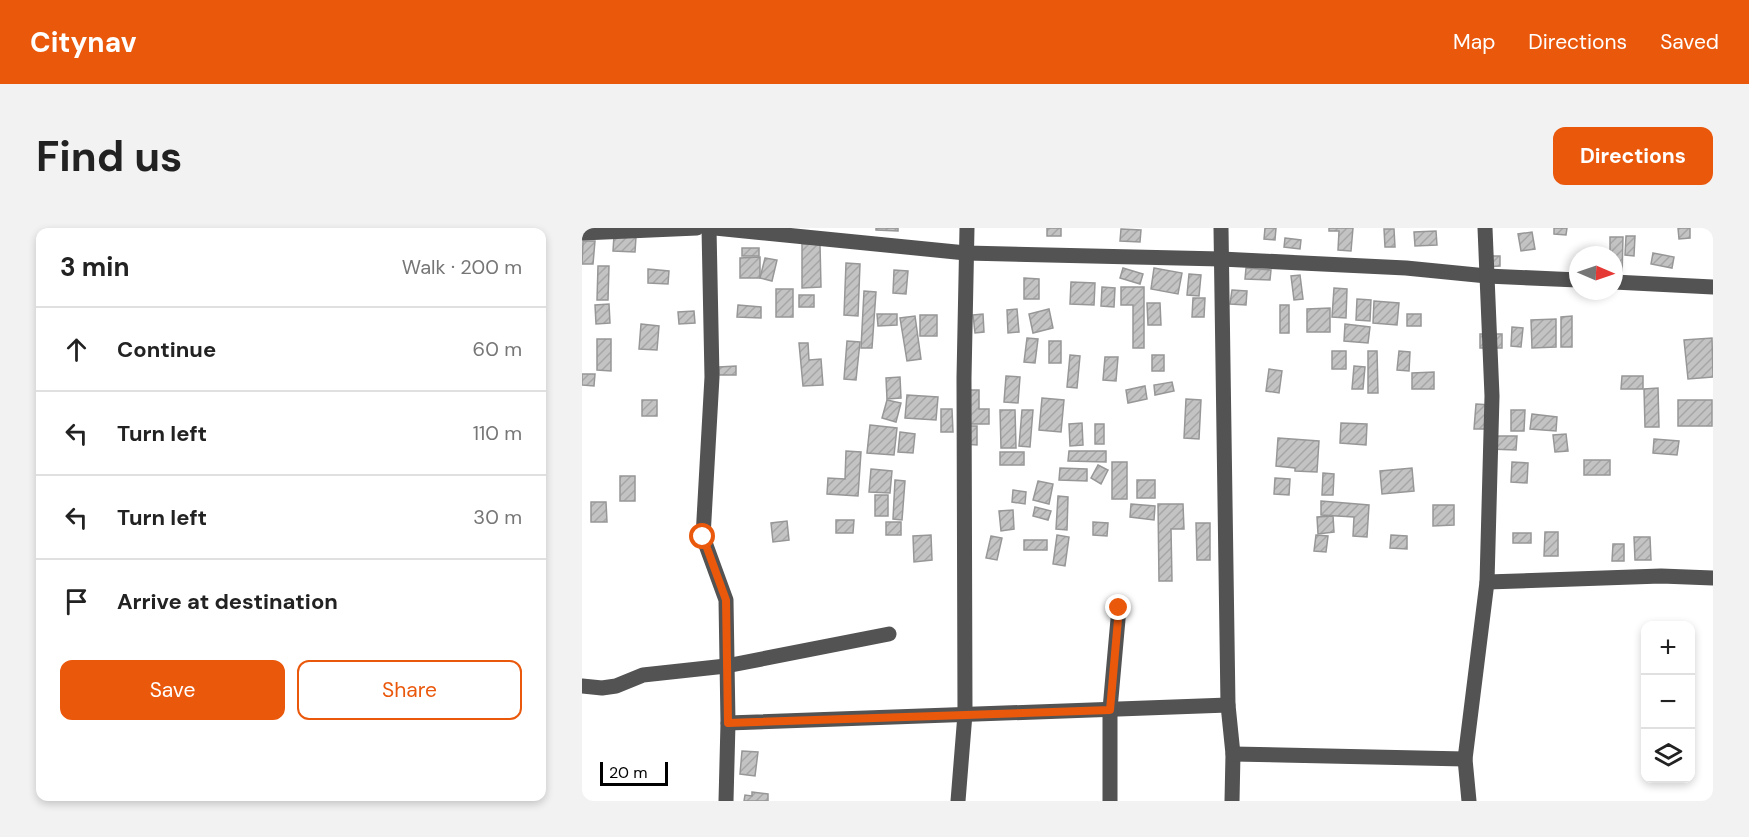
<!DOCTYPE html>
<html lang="en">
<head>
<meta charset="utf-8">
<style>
	:root { --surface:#fff; --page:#f2f2f2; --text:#222; --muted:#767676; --line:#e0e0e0; --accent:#ea580c }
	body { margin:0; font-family:"DM Sans",sans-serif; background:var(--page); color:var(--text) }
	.controls { position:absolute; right:18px; bottom:18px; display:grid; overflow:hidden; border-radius:12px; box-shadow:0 3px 9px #0003 }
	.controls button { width:54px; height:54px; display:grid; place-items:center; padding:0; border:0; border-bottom:2px solid var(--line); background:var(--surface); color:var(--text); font:30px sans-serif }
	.compass { position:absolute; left:987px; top:18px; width:54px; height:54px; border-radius:50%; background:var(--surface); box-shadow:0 3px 9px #0003; rotate:92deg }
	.scale { position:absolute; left:18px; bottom:15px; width:68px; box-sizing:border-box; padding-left:6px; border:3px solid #000; border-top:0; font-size:16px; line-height:21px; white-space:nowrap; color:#000; -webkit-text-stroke:4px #fff; paint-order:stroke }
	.stop { position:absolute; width:18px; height:18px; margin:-14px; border:4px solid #ea580c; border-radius:50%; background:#fff }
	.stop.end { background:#ea580c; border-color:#fff; box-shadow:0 2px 6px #0008 }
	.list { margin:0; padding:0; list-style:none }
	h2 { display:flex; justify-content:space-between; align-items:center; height:78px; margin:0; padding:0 24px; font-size:26px }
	h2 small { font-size:20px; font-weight:400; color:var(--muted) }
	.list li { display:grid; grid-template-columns:39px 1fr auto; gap:18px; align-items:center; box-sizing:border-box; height:84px; padding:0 24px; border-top:2px solid var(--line) }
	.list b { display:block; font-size:22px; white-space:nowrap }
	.list em { font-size:20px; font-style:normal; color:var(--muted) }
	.actions { display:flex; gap:12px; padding:18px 24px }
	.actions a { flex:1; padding:14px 0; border:2px solid var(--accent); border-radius:12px; text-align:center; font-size:21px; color:var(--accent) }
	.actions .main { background:var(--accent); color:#fff }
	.icon { flex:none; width:33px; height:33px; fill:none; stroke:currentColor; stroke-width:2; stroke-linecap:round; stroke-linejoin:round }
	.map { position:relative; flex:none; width:1131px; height:573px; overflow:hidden; border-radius:12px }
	header { display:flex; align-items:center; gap:36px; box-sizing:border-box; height:84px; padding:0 30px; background:var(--accent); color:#fff }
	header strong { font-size:28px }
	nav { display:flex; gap:33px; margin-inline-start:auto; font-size:21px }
	.intro { display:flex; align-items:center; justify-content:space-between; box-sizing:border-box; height:144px; padding:0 36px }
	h1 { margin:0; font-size:42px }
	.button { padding:15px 27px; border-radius:12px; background:var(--accent); color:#fff; font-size:21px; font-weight:700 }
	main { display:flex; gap:36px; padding:0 36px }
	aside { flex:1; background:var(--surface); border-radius:12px; box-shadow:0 3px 9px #0003 }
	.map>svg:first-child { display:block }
	.building { fill:url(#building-hatch); stroke:#979797; stroke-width:1.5 }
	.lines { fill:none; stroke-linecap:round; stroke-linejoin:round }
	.minor { stroke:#535353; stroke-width:15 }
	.route { stroke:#ea580c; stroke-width:8 }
</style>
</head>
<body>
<header>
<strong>Citynav</strong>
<nav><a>Map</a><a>Directions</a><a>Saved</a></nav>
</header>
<div class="intro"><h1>Find us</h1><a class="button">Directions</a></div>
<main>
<aside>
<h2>3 min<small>Walk · 200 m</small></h2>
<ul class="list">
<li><svg class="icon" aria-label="ahead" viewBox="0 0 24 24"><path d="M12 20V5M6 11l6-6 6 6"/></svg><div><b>Continue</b></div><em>60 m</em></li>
<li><svg class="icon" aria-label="left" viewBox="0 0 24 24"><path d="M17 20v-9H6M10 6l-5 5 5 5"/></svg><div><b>Turn left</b></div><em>110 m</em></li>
<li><svg class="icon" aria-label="left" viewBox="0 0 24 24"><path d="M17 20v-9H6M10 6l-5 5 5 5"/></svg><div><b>Turn left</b></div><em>30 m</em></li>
<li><svg class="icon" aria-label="arrive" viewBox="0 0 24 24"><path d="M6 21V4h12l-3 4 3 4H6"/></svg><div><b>Arrive at destination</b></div></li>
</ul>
<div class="actions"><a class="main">Save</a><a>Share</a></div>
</aside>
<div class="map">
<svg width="1131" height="573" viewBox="0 0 1131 573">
	<defs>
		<pattern id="building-hatch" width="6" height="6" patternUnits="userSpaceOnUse" patternTransform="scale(1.5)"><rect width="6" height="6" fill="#c3c3c3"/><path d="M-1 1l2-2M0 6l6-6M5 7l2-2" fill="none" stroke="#a6a6a6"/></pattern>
	</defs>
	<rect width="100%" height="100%" fill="#fff"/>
	<g class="building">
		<polygon points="294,0 316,0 316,3 294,2"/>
		<rect x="465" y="0" width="14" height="8"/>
		<polygon points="683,0 694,0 693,12 682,11"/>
		<polygon points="747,0 771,0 769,23 756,22 757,3 747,3"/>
		<polygon points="972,0 985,0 984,7 972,6"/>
		<polygon points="1096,0 1108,0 1108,10 1097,11"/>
		<polygon points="539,1 559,2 558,14 538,13"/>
		<polygon points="802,1 812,1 813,19 803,19"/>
		<polygon points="854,3 855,17 833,18 832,4"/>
		<polygon points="950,4 953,21 939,23 936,6"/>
		<polygon points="32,7 54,9 53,24 31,23"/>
		<polygon points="1044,8 1053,8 1052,28 1043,27"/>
		<polygon points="1028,9 1041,9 1040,49 1032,48 1032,27 1028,27"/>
		<polygon points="703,10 719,12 718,21 702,19"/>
		<polygon points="1,13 13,13 11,36 0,36"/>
		<polygon points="220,16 238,16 239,59 220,60"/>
		<rect x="160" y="20" width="17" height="8"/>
		<rect x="1008" y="22" width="11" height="5"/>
		<polygon points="1071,25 1092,29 1090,40 1069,36"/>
		<polygon points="899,28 918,28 918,38 899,39"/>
		<polygon points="178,29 178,50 158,50 158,30"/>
		<polygon points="183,30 195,32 190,53 178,50"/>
		<polygon points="264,35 278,36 276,88 262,87"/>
		<polygon points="16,38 27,38 26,72 15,72"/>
		<polygon points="541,40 561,46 558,56 538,50"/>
		<polygon points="572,40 600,45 596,66 569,61"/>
		<polygon points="664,40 689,42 688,52 663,51"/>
		<polygon points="66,41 87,43 86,56 66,55"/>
		<polygon points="312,42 326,43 324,66 311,65"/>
		<polygon points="607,46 619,47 617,68 605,67"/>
		<polygon points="718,47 721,71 712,72 709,48"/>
		<polygon points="442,50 457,51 457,71 442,71"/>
		<polygon points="489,54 513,55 512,77 488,76"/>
		<polygon points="520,59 533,60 532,79 519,78"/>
		<polygon points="539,59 562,59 562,120 551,120 551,77 539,77"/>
		<polygon points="752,60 765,61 764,90 750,89"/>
		<rect x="194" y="61" width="17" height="28"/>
		<polygon points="650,62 665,63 664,77 648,76"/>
		<polygon points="282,63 294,64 290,120 279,120"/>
		<rect x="217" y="67" width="15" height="12"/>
		<polygon points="611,70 623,70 622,89 610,89"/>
		<polygon points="775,71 789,72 788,93 774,92"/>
		<polygon points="792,73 817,75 815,97 791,95"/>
		<polygon points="565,75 578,75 579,97 566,97"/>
		<polygon points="27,76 28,95 14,96 13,77"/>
		<polygon points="156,77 179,79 179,90 155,89"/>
		<rect x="698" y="77" width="9" height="28"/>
		<polygon points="748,80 748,104 725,104 725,81"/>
		<polygon points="435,81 437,104 426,105 425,82"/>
		<polygon points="467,81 471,100 451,105 447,86"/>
		<polygon points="112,83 113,95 97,96 96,84"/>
		<polygon points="295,86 315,86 315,97 296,98"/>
		<polygon points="401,86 402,104 393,105 391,87"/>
		<rect x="825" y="86" width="14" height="12"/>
		<rect x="338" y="87" width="17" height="21"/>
		<polygon points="333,88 339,131 325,133 318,90"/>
		<polygon points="990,88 990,119 979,119 979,89"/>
		<polygon points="974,91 974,119 950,120 949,92"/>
		<polygon points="59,96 77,98 75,122 57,121"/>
		<polygon points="763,96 788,99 786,115 762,113"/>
		<polygon points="930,99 941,100 939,119 929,118"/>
		<rect x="898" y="106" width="22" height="14"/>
		<polygon points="445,110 456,111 453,135 442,134"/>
		<polygon points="1130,110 1131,149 1106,151 1102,112"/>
		<polygon points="15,111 29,111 29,143 15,142"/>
		<polygon points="265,113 278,114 274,152 262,151"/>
		<rect x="467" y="113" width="12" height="22"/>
		<polygon points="217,115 226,115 227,132 239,131 241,157 221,158"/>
		<rect x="750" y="123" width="14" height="18"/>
		<polygon points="786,123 795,123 796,165 786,165"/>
		<polygon points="817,123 828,124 827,143 815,142"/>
		<polygon points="488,127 498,128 495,160 485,159"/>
		<rect x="570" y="127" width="12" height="16"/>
		<polygon points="523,129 536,129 534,153 521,152"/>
		<polygon points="154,138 154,147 137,147 137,139"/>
		<polygon points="772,138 783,139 781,161 770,161"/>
		<polygon points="687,141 700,143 697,165 684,163"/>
		<polygon points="852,144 852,161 830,161 830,145"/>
		<polygon points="0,146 13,146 12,158 0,157"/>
		<polygon points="424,148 438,149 436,175 422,174"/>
		<polygon points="1040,148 1061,148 1061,161 1039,161"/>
		<polygon points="318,149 319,170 305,171 304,150"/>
		<polygon points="590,154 592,163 573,167 572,157"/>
		<polygon points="563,158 565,171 546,175 544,162"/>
		<polygon points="1076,160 1077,199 1063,199 1062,161"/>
		<polygon points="385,162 397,162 397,181 407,181 407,196 385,196"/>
		<polygon points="325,167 356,169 354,192 323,190"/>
		<polygon points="460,170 482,172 479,204 457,202"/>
		<polygon points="604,171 619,172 617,211 602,210"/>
		<rect x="60" y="172" width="15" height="16"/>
		<polygon points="305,172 319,175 314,194 300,190"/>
		<rect x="1096" y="172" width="34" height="26"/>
		<polygon points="894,176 909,177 907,201 892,201"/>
		<polygon points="359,181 370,181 371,204 359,204"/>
		<polygon points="418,182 433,182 434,220 419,220"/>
		<polygon points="440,182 451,182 448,219 437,218"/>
		<polygon points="929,182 943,182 942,203 929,203"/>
		<polygon points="950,186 975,189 974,203 948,201"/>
		<polygon points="500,195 501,217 488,218 487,196"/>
		<polygon points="759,195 785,196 784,217 758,215"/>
		<rect x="513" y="196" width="9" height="20"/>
		<polygon points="288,197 315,200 312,227 285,225"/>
		<polygon points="383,198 395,198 395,217 382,216"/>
		<polygon points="318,204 333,206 331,225 316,224"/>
		<polygon points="984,206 986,223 973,224 971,207"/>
		<polygon points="907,208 935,208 934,222 907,221"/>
		<polygon points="696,210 737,213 735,244 713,243 713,240 694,238"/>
		<polygon points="1072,211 1097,213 1095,227 1071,225"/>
		<polygon points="264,223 279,224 276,268 245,266 246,250 263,251"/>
		<polygon points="487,223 524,223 524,234 486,233"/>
		<rect x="418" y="224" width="24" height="13"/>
		<rect x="1002" y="232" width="26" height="15"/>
		<rect x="530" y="234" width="15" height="37"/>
		<polygon points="930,234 946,235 945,255 929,254"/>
		<polygon points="516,237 526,242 519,256 509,250"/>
		<polygon points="478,240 505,241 505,253 477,252"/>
		<polygon points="830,240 832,263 800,266 798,243"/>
		<polygon points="289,241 310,243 308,265 287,264"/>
		<polygon points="741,245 752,246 751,267 740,267"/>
		<rect x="38" y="248" width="15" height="25"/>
		<polygon points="693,250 708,251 707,267 692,266"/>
		<polygon points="313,252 323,253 320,292 311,291"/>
		<rect x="555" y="252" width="18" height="18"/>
		<polygon points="456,253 471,256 467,276 451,272"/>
		<polygon points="431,262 444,264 443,276 430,274"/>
		<rect x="293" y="267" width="13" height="21"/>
		<polygon points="476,268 486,269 485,302 474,301"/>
		<polygon points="739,273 787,277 785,309 771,308 772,289 739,287"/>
		<polygon points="9,274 24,274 25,294 9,294"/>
		<polygon points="549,276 573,278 572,292 548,289"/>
		<polygon points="576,276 601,276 602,301 589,301 590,353 577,353"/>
		<polygon points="851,277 872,277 872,297 851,298"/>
		<polygon points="453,279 469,283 466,292 451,288"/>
		<polygon points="431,282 432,301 419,303 417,283"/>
		<polygon points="751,288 752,304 736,306 735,289"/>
		<polygon points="254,292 272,292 271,305 254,305"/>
		<polygon points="205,293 207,312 191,314 189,295"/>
		<rect x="304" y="294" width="15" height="13"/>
		<polygon points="511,294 526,295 525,308 511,307"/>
		<polygon points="614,295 628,295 628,332 615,332"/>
		<polygon points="963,304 976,304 976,328 962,328"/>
		<rect x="931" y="305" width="18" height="10"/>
		<polygon points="349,307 350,332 332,334 331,308"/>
		<polygon points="475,307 487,309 483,338 471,336"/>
		<polygon points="734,307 746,308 744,324 732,323"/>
		<polygon points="809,307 825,308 825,321 808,320"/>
		<polygon points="409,308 420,310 415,332 404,330"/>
		<polygon points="1052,309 1068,309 1069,332 1053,332"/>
		<rect x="442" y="312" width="23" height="10"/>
		<polygon points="1031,316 1042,316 1042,333 1030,333"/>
		<polygon points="160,523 176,524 173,548 158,546"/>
		<polygon points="170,564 186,566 186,573 162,573 163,567 170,568"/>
	</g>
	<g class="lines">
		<g class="minor">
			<polyline points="127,0 130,149 121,309 144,372 146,495 144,573"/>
			<polyline points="133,0 384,25 639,31 824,40 905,48 996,52"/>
			<polyline points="639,0 646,477 651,526 650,573"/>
			<polyline points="0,5 115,0"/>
			<polyline points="1032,54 1131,59"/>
			<polyline points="905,354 1079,348 1131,350"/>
			<polyline points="0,458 20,460 34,458 61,447 144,438 307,406"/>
			<polyline points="146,495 646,477"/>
			<polyline points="651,526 883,531"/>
			<polyline points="376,573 383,486 382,150 385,0"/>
			<polyline points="528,573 528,481 537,380"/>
			<polyline points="887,573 883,531 905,354 910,168 903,0"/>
		</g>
	</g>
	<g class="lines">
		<polyline class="route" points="121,309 144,372 146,495 528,482 537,380"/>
	</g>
</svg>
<div class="controls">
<button>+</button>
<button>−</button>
<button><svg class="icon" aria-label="layers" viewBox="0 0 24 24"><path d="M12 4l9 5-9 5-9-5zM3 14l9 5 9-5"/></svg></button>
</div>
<svg class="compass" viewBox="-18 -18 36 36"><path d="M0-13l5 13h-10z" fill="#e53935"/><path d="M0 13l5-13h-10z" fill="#767676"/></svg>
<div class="scale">20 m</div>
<div class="stop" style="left:121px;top:309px"></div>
<div class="stop end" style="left:537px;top:380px"></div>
</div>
</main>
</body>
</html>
